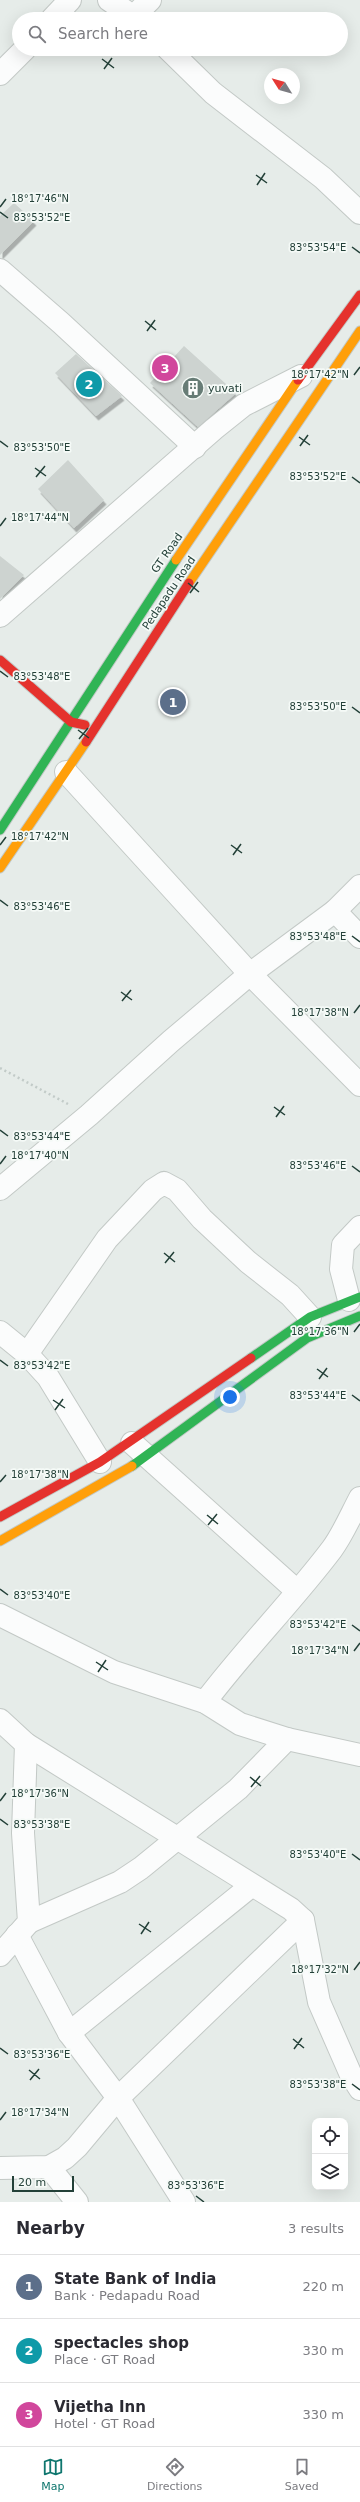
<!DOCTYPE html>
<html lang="en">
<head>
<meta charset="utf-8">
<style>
	:root { --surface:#fff; --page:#f2f2f3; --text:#2b2b33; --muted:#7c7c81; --line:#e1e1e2; --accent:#0f766e }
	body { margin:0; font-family:"DejaVu Sans",sans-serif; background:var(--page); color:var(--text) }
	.controls { position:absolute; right:12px; bottom:12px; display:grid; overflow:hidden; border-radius:8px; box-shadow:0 4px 16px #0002 }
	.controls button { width:36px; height:36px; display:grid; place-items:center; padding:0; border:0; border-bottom:1px solid var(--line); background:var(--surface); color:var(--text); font:20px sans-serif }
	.compass { position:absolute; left:264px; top:68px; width:36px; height:36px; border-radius:50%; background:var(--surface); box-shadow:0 4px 16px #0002; rotate:307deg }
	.scale { position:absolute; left:12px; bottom:10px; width:62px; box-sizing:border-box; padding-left:4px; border:2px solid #234038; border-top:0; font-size:11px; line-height:14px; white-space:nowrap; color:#234038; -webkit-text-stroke:3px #f5faf7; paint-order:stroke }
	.you { position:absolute; left:230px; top:1397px; width:14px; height:14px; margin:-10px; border:3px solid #fff; border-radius:50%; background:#1a73e8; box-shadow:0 0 0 6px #1a73e833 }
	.badge { display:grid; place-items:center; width:26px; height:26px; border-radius:50%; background:var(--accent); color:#fff; font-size:13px; font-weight:700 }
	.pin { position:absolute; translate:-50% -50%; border:2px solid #fff; box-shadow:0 1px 4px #0006 }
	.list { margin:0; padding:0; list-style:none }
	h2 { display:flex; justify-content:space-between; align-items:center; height:52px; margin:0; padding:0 16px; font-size:17px }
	h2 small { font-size:13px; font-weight:400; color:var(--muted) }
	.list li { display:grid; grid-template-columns:26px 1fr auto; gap:12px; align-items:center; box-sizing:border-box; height:64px; padding:0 16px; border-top:1px solid var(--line) }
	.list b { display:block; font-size:15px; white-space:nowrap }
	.list p { margin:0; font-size:13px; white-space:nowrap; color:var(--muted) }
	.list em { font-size:13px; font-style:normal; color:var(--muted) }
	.icon { flex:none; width:22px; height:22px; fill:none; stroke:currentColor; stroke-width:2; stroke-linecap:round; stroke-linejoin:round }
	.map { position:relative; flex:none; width:360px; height:2202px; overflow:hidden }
	.search { position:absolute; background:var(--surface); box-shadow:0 4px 16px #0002; left:12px; right:12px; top:12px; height:44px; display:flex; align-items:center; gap:10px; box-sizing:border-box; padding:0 14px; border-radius:22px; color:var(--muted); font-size:15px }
	.sheet { height:244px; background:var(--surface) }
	nav { display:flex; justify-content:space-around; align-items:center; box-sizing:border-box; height:56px; border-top:1px solid var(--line); background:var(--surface); font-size:11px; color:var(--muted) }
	nav a { display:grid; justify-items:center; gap:2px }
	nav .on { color:var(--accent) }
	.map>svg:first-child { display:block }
	.building { fill:#cdd3d0; filter:url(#shadow) }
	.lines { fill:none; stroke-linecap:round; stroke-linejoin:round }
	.street-casing { stroke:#c3c9c6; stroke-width:24 }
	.fast-casing { stroke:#c2c9c6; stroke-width:11 }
	.slow-casing { stroke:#c2c9c6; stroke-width:11 }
	.jam-casing { stroke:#c2c9c6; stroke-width:11 }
	.path { stroke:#c2cbc8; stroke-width:2.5; stroke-dasharray:2 3; stroke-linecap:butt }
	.street { stroke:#fbfcfc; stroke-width:22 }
	.fast { stroke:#30b455; stroke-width:9 }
	.slow { stroke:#ff9f0a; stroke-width:9 }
	.jam { stroke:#e5322d; stroke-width:9 }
	.ticks { fill:none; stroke:#234038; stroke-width:1.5 }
	.labels { text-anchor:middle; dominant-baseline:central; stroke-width:3.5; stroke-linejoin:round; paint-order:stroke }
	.poi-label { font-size:11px; fill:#234038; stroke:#f5faf7; text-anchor:start }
	.street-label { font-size:11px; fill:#234038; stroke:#f5faf7 }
	.ticks-label { font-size:10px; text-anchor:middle; fill:#234038; stroke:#f5faf7; stroke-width:3.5; stroke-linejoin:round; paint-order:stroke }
</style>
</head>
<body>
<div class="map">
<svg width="360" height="2202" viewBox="0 0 360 2202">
	<defs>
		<filter id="shadow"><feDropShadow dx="2.5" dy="4.5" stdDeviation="0" flood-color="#0004"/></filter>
	</defs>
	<rect width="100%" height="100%" fill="#e6ece9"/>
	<g class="building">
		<polygon points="14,203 34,221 0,255 0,216"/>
		<polygon points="184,346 236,393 198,427 150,383"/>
		<polygon points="76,354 122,396 96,416 55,373"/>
		<polygon points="68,460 104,500 74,528 38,489"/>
		<polygon points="0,556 24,575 0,599"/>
	</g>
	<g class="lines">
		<g class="street-casing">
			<g id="street">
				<polyline points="109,0 137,19"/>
				<polyline points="134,16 150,0"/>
				<polyline points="52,19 70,0"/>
				<polyline points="168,49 213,93 323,178 360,213"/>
				<polyline points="0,74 25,49"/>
				<polyline points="0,270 61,323 195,447"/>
				<polyline points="0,616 214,429 244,405 301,376"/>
				<polyline points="66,772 250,974 360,1085"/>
				<polyline points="335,911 360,886"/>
				<polyline points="0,1189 89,1115 171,1041 250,974 335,911 360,937"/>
				<polyline points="349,1300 341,1269 343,1245 360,1227"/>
				<polyline points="0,1332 27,1354 48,1377 100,1462"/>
				<polyline points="27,1354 107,1239 153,1190 164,1183 177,1190 202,1219 248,1262 290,1295 310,1317"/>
				<polyline points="132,1443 297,1591"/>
				<polyline points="0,1615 114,1672 205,1702 240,1724 287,1739 360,1755"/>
				<path d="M205,1702C245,1649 292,1602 332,1549C343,1534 351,1515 360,1498"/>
				<polyline points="0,1720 26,1744 291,1909 303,1920 118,2098 77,2147 65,2158 49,2167 0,2168"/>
				<polyline points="303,1920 319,2002 351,2075 360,2089"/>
				<polyline points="29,1922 120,1882 141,1868 238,1789 287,1739"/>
				<polyline points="17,1935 69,2033 118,2098 184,2202"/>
				<polyline points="0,1955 29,1922 23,1833 26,1744"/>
				<polyline points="69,2033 251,1886"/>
				<polyline points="49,2167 77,2202"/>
			</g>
		</g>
		<g class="fast-casing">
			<g id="fast">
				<polyline points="0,830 176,560"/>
				<polyline points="251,1358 310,1317 360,1297"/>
				<polyline points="132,1466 307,1338 360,1316"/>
			</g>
		</g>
		<g class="slow-casing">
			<g id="slow">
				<polyline points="176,560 298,380"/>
				<polyline points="189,583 360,331"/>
				<polyline points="0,868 86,742"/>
				<polyline points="0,1541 132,1466"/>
			</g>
		</g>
		<g class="jam-casing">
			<g id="jam">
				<polyline points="298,380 360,295"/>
				<polyline points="0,660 71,722 85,725"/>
				<polyline points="86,742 189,583"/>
				<polyline points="0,1517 100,1462 251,1358"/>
			</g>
		</g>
		<polyline class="path" points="0,1068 68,1104"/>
		<use href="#street" class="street"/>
		<use href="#fast" class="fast"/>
		<use href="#slow" class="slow"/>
		<use href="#jam" class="jam"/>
	</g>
	<path class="ticks" d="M102,59L114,68M104,69L112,58M256,175L267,183M257,185L265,173M0,207L6,199M0,212L8,218M352,247L360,253M145,321L156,330M147,331L155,320M354,375L360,367M299,437L310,445M0,441L8,447M300,446L308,435M35,468L46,476M36,477L45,466M352,477L360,483M0,526L6,518M188,583L199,592M190,593L198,582M0,671L8,677M352,707L360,713M78,730L89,738M79,739L88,728M0,845L6,837M231,845L242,853M233,855L241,844M0,900L8,906M352,936L360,942M121,992L132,1000M122,1001L131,990M354,1013L360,1005M274,1107L285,1115M276,1117L284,1106M0,1130L8,1136M0,1164L6,1156M352,1166L360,1172M164,1253L175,1262M165,1263L174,1252M354,1332L360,1324M0,1360L8,1366M317,1369L328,1377M319,1379L327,1368M352,1395L360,1401M53,1400L65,1408M55,1410L63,1399M0,1482L6,1475M207,1515L218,1524M208,1525L217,1514M0,1589L8,1595M352,1625L360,1631M354,1651L360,1643M96,1662L108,1670M98,1672L106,1660M250,1777L261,1786M251,1787L260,1776M0,1801L6,1793M0,1819L8,1825M352,1854L360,1860M139,1924L151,1932M141,1934L149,1922M354,1970L360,1962M293,2039L304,2048M0,2048L8,2054M294,2049L302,2038M29,2070L40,2079M30,2080L39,2069M352,2084L360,2090M0,2120L6,2112M196,2196L204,2202"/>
	<defs>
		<g id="building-disc" transform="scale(1.15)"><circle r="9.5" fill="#677c76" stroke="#f5faf7"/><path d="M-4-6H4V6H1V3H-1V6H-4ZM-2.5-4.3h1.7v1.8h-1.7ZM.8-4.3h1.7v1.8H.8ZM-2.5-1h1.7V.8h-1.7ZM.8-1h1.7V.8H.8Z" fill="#fff"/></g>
	</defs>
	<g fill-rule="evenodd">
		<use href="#building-disc" x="193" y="388"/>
	</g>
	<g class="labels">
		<g class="poi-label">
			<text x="208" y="388">yuvati</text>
		</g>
		<g class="street-label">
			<text transform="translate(167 553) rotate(-55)">GT Road</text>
			<text transform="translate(169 593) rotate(-56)">Pedapadu Road</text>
		</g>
	</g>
	<g class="ticks-label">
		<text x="40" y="202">18°17'46"N</text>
		<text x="42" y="221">83°53'52"E</text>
		<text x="318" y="251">83°53'54"E</text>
		<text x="320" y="378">18°17'42"N</text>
		<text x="42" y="451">83°53'50"E</text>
		<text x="318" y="480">83°53'52"E</text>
		<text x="40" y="521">18°17'44"N</text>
		<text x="42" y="680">83°53'48"E</text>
		<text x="318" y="710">83°53'50"E</text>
		<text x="40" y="840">18°17'42"N</text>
		<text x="42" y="910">83°53'46"E</text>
		<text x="318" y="940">83°53'48"E</text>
		<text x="320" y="1016">18°17'38"N</text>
		<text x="42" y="1140">83°53'44"E</text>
		<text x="40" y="1159">18°17'40"N</text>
		<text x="318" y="1169">83°53'46"E</text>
		<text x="320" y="1335">18°17'36"N</text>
		<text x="42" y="1369">83°53'42"E</text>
		<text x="318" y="1399">83°53'44"E</text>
		<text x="40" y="1478">18°17'38"N</text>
		<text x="42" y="1599">83°53'40"E</text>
		<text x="318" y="1628">83°53'42"E</text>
		<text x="320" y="1654">18°17'34"N</text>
		<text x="40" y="1797">18°17'36"N</text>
		<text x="42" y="1828">83°53'38"E</text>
		<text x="318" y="1858">83°53'40"E</text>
		<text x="320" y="1973">18°17'32"N</text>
		<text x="42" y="2058">83°53'36"E</text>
		<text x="318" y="2088">83°53'38"E</text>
		<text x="40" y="2116">18°17'34"N</text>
		<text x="196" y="2189">83°53'36"E</text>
	</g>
</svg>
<div class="controls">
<button><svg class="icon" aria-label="locate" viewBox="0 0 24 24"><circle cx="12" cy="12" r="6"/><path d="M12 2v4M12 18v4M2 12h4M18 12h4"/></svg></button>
<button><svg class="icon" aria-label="layers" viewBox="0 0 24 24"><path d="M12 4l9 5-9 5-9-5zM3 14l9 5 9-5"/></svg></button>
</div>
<svg class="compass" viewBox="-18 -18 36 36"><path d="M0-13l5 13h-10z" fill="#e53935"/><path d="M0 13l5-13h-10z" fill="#7c7c81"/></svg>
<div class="scale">20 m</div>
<div class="you"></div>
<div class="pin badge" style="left:173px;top:702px;background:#5c6f8a">1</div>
<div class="pin badge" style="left:89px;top:384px;background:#0f9aa8">2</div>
<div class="pin badge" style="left:165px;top:368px;background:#d1479c">3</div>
<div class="search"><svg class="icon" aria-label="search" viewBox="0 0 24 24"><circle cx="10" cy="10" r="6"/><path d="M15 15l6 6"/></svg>Search here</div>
</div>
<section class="sheet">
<h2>Nearby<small>3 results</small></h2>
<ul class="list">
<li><span class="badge" style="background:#5c6f8a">1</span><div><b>State Bank of India</b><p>Bank · Pedapadu Road</p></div><em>220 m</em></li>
<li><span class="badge" style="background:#0f9aa8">2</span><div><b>spectacles shop</b><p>Place · GT Road</p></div><em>330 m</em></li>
<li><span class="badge" style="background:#d1479c">3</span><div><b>Vijetha Inn</b><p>Hotel · GT Road</p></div><em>330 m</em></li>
</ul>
</section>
<nav>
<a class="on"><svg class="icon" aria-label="map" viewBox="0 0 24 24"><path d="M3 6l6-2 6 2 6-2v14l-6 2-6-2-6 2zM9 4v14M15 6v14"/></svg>Map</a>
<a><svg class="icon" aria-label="directions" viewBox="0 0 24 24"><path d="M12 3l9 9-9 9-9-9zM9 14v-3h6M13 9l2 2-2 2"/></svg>Directions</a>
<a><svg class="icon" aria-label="saved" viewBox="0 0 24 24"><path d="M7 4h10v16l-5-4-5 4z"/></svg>Saved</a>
</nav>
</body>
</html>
